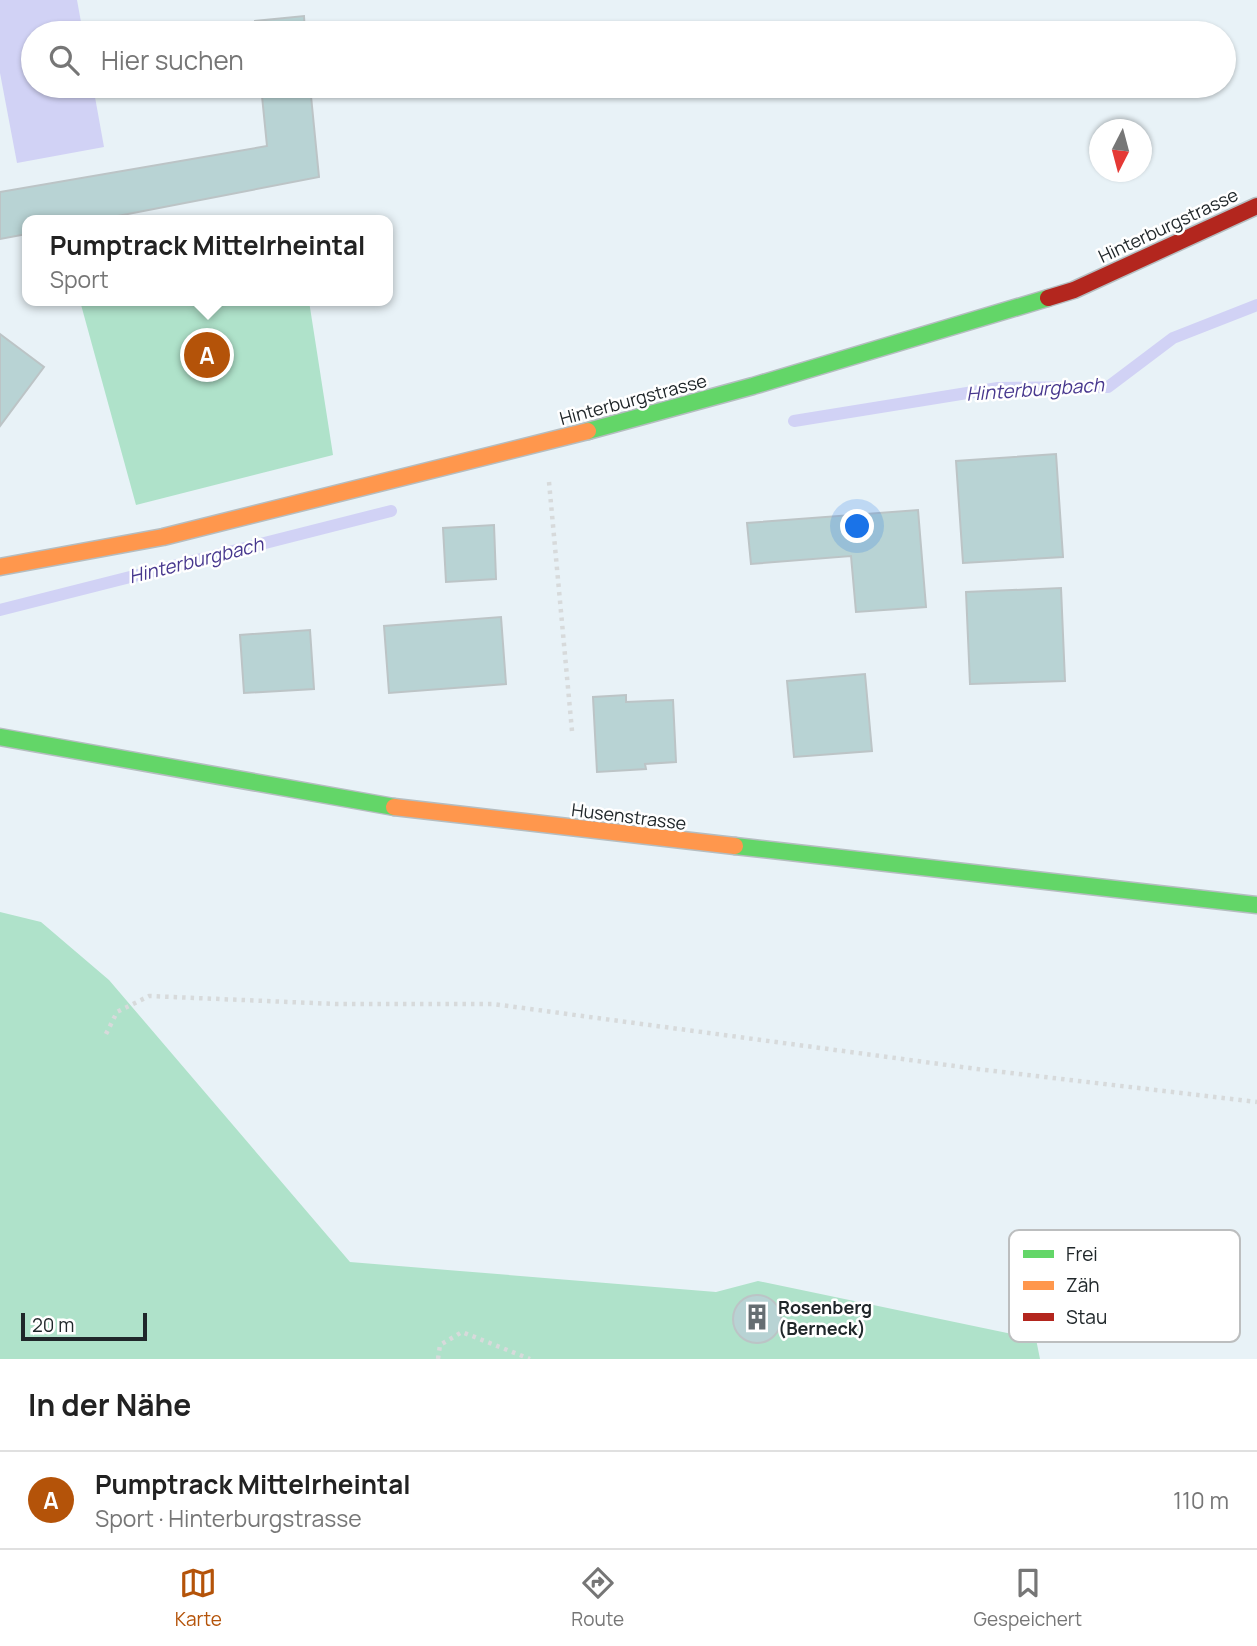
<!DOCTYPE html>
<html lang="de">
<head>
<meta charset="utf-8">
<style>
	:root { --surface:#fff; --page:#f2f2f2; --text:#222; --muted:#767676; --line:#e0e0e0; --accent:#b45309 }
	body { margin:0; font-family:Manrope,sans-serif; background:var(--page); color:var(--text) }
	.compass { position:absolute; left:1089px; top:119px; width:63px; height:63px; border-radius:50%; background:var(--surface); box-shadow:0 2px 5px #0004; rotate:186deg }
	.scale { position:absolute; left:21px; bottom:18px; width:126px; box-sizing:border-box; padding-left:7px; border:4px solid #20272a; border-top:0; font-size:19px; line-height:24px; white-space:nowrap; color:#20272a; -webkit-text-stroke:5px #fff; paint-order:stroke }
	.you { position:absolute; left:858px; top:527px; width:24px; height:24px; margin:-18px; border:5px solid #fff; border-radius:50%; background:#1a73e8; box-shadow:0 0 0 10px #1a73e833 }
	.badge { display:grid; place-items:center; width:46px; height:46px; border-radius:50%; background:var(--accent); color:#fff; font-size:23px; font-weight:700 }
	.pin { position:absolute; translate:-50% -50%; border:4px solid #fff; box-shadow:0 2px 7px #0006 }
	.popup { position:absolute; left:22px; top:215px; width:371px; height:91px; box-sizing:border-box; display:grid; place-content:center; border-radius:14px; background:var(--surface); filter:drop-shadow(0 2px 5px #0005); font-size:23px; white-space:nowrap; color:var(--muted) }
	.popup b { font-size:26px; color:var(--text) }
	.popup::after { content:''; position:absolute; left:50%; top:100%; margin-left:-14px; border:14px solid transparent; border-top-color:var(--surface) }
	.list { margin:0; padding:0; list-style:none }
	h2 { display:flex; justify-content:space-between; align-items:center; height:91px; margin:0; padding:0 28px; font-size:30px }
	h2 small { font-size:23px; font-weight:400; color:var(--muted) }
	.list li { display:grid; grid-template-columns:46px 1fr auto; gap:21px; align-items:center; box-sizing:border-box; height:98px; padding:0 28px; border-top:2px solid var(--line) }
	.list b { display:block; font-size:26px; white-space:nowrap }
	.list p { margin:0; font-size:23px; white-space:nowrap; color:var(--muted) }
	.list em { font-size:23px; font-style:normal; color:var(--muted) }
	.icon { flex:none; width:38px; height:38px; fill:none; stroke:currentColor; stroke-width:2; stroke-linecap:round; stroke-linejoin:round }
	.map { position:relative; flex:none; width:1257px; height:1359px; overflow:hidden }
	.search { position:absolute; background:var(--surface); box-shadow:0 2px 5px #0004; left:21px; right:21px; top:21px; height:77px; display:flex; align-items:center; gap:18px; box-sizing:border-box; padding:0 24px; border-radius:38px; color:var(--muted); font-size:26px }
	.sheet { height:189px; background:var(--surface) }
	nav { display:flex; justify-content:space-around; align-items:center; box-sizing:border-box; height:98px; border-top:2px solid var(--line); background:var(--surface); font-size:19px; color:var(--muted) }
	nav a { display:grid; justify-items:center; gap:4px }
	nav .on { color:var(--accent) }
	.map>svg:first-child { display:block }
	.green { fill:#afe2ca }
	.water { fill:#d1d2f5 }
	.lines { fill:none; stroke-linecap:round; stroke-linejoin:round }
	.stream { stroke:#d1d2f5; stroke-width:12 }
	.building { fill:#b8d3d4; stroke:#bcc4c6; stroke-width:2 }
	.fast-casing { stroke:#b5bdc0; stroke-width:19 }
	.slow-casing { stroke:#b5bdc0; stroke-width:19 }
	.jam-casing { stroke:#b5bdc0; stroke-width:19 }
	.path { stroke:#d7dadb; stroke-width:4.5; stroke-dasharray:3.5 5; stroke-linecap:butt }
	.fast { stroke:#63d668; stroke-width:16 }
	.slow { stroke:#ff974d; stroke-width:16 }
	.jam { stroke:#b3261e; stroke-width:16 }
	.labels { text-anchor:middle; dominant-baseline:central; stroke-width:5; stroke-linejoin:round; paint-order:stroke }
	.street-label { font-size:18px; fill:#20272a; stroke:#fff }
	.poi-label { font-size:18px; font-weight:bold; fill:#20272a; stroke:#fff; text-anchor:start }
	.water-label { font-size:19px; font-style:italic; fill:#47378e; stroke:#fff }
	.key { fill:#fff; stroke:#bcbebf; stroke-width:2 }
	.key-label { font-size:19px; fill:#20272a }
</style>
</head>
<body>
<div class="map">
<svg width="1257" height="1359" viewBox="0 0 1257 1359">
	<rect width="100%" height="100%" fill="#e8f2f7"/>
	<g class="green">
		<polygon points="80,301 309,301 333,455 136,505"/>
		<polygon points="0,912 41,922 109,980 350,1262 716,1292 758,1281 1036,1339 1040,1359 0,1359"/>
	</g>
	<polygon class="water" points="0,0 77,0 83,33 33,33 33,86 93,86 104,147 17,163 0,73"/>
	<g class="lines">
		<g class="stream">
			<polyline points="794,421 998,388 1108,387 1173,338 1257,305"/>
			<polyline points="0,610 391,511"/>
		</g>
	</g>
	<g class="building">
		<polygon points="304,16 305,33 256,33 255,21"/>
		<polygon points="261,86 310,86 319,177 97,220 27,220 27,234 0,239 0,192 267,146"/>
		<polygon points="0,334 44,367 0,426"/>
		<polygon points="1056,454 1063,557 963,563 956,461"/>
		<polygon points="918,510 926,607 856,612 851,556 751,564 747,523"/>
		<polygon points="494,525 496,579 446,582 443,528"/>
		<polygon points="1061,588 1065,681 970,684 966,592"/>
		<polygon points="501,617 506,684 389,693 384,626"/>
		<polygon points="310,630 314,689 244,693 240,635"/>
		<polygon points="865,674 872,751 794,757 787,681"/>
		<polygon points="626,695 626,702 673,700 676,762 645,764 646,769 597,772 593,697"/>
		<circle cx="757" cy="1319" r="24"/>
	</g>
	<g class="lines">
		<g class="fast-casing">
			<g id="fast">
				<polyline points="588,431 753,386 1048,298"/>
				<polyline points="0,737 394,807"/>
				<polyline points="735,846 1257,905"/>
			</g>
		</g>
		<g class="slow-casing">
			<g id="slow">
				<polyline points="0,567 163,537 588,431"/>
				<polyline points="394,807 735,846"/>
			</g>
		</g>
		<g class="jam-casing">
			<polyline id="jam" points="1048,298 1074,290 1257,206"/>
		</g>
		<g class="path">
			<polyline points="549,482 572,731"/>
			<polyline points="106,1034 117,1012 149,996 336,1004 493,1004 977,1069 1257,1102"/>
			<polyline points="438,1359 440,1345 462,1332 530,1359"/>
		</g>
		<use href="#fast" class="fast"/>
		<use href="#slow" class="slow"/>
		<use href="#jam" class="jam"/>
	</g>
	<defs>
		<g id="building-bare" transform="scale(2.1)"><path d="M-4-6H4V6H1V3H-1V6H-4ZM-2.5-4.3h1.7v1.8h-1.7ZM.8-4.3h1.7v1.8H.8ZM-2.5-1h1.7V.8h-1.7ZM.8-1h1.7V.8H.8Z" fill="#666e72" stroke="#fff" stroke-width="2.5" paint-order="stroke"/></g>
	</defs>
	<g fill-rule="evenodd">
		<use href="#building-bare" x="757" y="1317"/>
	</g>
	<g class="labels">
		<g class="street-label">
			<text transform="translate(1168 225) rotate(-25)">Hinterburgstrasse</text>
			<text transform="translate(633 399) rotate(-15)">Hinterburgstrasse</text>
			<text transform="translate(629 816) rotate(7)">Husenstrasse</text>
		</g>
		<g class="poi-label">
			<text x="778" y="1307">Rosenberg<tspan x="778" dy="21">(Berneck)</tspan></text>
		</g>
		<g class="water-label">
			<text transform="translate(1035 389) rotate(-4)">Hinterburgbach</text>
			<text transform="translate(196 560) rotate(-14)">Hinterburgbach</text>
		</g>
	</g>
	<rect x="1009" y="1230" width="231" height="112" rx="10" class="key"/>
	<rect x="1023" y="1250" width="31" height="8" fill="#63d668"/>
	<rect x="1023" y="1281" width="31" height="9" fill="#ff974d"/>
	<rect x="1023" y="1313" width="31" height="8" fill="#b3261e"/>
	<g class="key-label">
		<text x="1066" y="1261">Frei</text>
		<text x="1066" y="1292">Zäh</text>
		<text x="1066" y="1324">Stau</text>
	</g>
</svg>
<svg class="compass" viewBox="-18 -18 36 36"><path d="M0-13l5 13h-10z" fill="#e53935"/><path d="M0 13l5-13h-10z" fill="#767676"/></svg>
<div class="scale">20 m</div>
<div class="you"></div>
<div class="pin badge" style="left:207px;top:355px">A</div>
<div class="popup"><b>Pumptrack Mittelrheintal</b>Sport</div>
<div class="search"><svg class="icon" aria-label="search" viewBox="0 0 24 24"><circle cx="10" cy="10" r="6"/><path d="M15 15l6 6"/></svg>Hier suchen</div>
</div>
<section class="sheet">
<h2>In der Nähe<small></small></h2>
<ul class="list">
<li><span class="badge">A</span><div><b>Pumptrack Mittelrheintal</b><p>Sport · Hinterburgstrasse</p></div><em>110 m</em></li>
</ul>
</section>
<nav>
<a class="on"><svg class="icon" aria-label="map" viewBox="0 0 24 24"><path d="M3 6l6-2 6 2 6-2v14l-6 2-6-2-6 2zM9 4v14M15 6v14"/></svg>Karte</a>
<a><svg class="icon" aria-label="directions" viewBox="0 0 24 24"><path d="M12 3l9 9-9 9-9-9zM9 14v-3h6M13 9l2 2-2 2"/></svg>Route</a>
<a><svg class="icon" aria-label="saved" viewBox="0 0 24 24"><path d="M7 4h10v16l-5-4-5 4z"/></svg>Gespeichert</a>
</nav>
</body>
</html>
